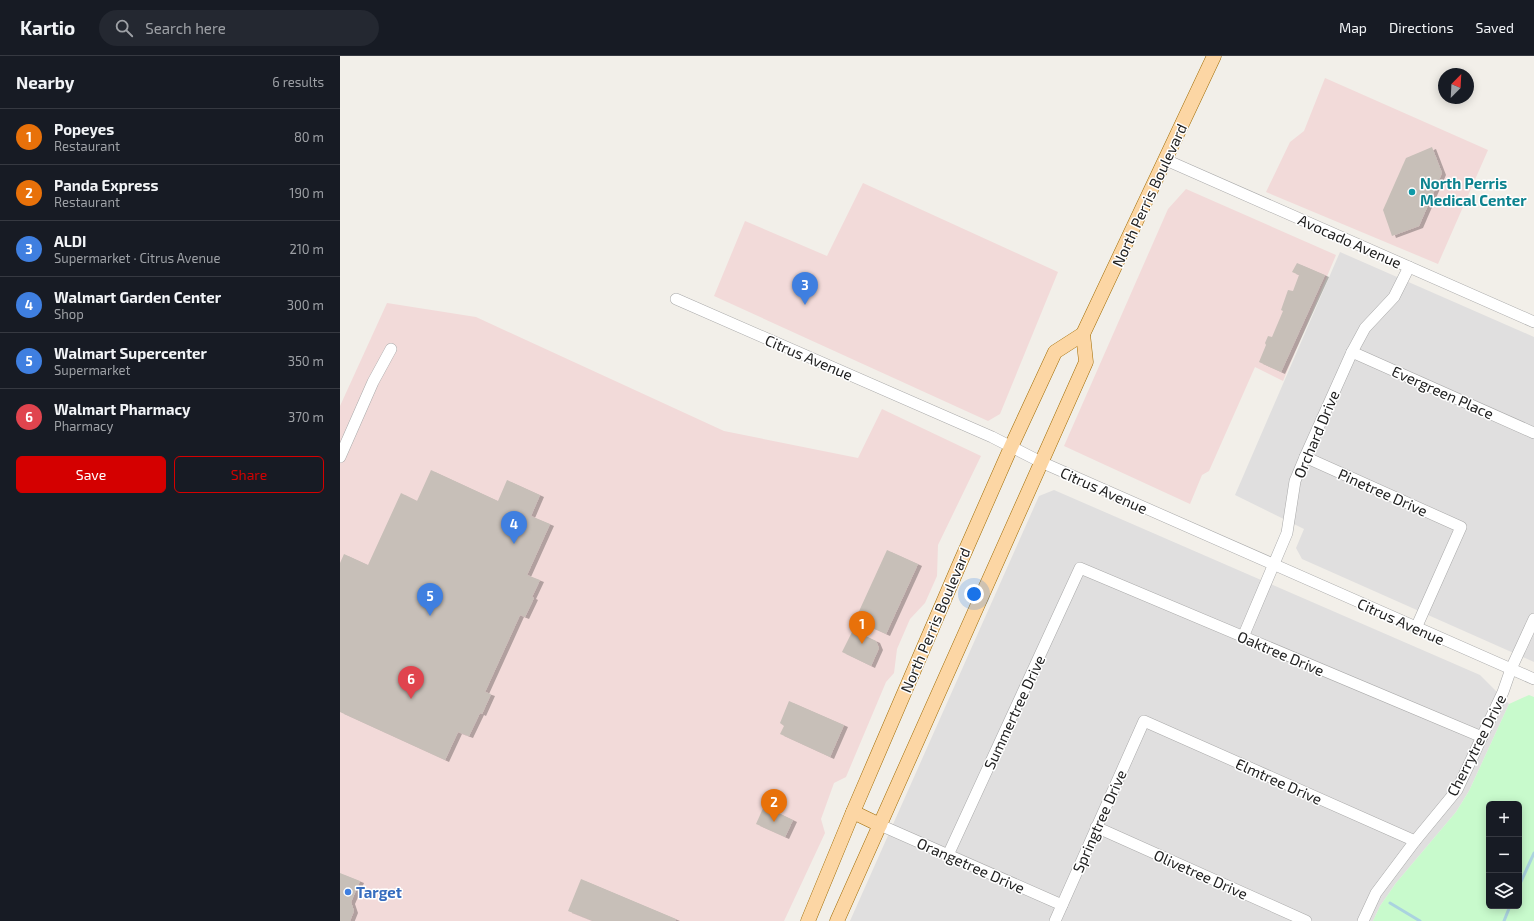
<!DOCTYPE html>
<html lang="en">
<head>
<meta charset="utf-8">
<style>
	:root { --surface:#171b24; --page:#242831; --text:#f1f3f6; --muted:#9ea1a6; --line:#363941; --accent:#d40000 }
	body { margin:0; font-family:"Exo 2",sans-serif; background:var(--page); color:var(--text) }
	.controls { position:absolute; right:12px; bottom:12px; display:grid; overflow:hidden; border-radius:6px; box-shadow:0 2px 10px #0003 }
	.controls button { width:36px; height:36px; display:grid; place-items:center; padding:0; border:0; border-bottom:1px solid var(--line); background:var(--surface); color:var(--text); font:20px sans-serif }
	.compass { position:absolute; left:1098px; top:12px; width:36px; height:36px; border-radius:50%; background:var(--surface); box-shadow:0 2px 10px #0003; rotate:24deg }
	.you { position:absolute; left:634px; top:538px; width:14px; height:14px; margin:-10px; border:3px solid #fff; border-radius:50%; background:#1a73e8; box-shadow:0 0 0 6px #1a73e833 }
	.badge { display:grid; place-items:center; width:26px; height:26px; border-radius:50%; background:var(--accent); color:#fff; font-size:13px; font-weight:700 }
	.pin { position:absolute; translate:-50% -33px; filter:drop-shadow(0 1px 2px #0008) }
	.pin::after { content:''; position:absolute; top:21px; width:14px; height:12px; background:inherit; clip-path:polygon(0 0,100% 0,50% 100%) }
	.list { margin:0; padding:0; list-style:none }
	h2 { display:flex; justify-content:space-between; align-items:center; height:52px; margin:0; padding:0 16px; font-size:17px }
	h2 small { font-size:13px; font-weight:400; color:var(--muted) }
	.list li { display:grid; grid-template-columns:26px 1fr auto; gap:12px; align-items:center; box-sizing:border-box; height:56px; padding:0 16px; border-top:1px solid var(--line) }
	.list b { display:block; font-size:15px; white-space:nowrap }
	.list p { margin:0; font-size:13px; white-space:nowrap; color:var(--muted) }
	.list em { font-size:13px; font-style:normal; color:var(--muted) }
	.actions { display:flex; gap:8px; padding:12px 16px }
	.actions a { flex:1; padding:9px 0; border:1px solid var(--accent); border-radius:6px; text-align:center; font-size:14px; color:var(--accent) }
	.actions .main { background:var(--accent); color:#fff }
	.icon { flex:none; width:22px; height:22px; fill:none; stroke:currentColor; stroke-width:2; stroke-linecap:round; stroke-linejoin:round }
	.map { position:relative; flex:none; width:1194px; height:865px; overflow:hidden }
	header { display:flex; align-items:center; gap:24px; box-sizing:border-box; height:56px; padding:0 20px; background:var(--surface); border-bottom:1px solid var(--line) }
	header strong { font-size:19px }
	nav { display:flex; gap:22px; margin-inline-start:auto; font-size:14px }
	.search { width:280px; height:36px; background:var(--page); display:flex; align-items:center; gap:10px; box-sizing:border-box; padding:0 14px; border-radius:22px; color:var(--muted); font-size:15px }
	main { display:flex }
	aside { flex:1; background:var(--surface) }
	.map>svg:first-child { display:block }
	.residential { fill:#e0dfdf }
	.commercial { fill:#f2dad9 }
	.park { fill:#c8facc; fill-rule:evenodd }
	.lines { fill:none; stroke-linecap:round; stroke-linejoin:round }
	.stream { stroke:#aad3df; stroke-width:3 }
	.building { fill:#c7bfb8; filter:url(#shadow) }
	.minor-casing { stroke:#a9a9a9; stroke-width:12 }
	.major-casing { stroke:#a06b00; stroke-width:15 }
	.minor { stroke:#fff; stroke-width:11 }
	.major { stroke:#fcd6a4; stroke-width:14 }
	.culture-dot { fill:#0f9aa8; stroke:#fff; stroke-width:1.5 }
	.shop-dot { fill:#3f7fe0; stroke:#fff; stroke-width:1.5 }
	.labels { text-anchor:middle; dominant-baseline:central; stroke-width:3; stroke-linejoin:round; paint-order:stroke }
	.culture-label { font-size:15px; font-weight:bold; fill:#0d838f; stroke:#fff; text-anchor:start }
	.street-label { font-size:15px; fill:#222; stroke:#fff }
	.shop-label { font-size:15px; font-weight:bold; fill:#366cbe; stroke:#fff; text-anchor:start }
</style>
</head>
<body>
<header>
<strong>Kartio</strong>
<div class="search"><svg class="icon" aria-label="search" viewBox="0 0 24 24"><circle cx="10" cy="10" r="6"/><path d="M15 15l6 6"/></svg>Search here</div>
<nav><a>Map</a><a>Directions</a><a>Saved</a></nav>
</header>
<main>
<aside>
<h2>Nearby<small>6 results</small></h2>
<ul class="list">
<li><span class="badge" style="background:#e8710a">1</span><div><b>Popeyes</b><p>Restaurant</p></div><em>80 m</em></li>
<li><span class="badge" style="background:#e8710a">2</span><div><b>Panda Express</b><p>Restaurant</p></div><em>190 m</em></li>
<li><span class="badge" style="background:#3f7fe0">3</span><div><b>ALDI</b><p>Supermarket · Citrus Avenue</p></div><em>210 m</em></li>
<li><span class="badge" style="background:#3f7fe0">4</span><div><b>Walmart Garden Center</b><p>Shop</p></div><em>300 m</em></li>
<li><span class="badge" style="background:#3f7fe0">5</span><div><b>Walmart Supercenter</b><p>Supermarket</p></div><em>350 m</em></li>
<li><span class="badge" style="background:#e0444e">6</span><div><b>Walmart Pharmacy</b><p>Pharmacy</p></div><em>370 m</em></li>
</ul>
<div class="actions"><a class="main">Save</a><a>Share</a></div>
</aside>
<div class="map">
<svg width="1194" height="865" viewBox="0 0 1194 865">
	<defs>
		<filter id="shadow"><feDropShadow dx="4" dy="2" stdDeviation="0" flood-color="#0004"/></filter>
	</defs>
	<rect width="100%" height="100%" fill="#f2efe9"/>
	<g class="residential">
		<polygon points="1000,196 1194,281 1194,606 962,503 956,492 964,473 895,439"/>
		<polygon points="714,434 1140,619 1169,648 1129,735 1116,756 1056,827 1040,850 1033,865 510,865 699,440"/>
	</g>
	<g class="commercial">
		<polygon points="985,22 1148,94 1098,208 926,136 950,86 964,75"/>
		<polygon points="523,127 718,216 660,358 648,365 374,240 405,165 487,200"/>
		<polygon points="846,133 996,199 943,325 915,311 869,415 862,419 850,448 724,390 828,153"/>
		<polygon points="47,247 136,261 384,375 518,402 542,353 641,400 598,489 597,520 585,547 570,563 557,593 554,617 546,626 506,721 494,727 481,763 485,777 444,865 0,865 0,350"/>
	</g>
	<path class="park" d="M1189,639L1194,641V865H1033L1040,850L1056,827L1116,756L1129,735L1169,648ZM1149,748H1179V850H1149Z"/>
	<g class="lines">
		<g class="stream">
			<polyline points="1179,830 1194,797"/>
			<polyline points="1050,847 1080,865"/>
			<polyline points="1164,865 1170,850"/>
		</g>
	</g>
	<g class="building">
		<polygon points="1092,91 1102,117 1079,170 1052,180 1043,154 1066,102"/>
		<polygon points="957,207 985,219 941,316 919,306 926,289 925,287 928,280 932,281 943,255 941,254 948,234 953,235 959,219 952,216"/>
		<polygon points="91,414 158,445 167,424 200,439 191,460 210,468 187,519 200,524 192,541 194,542 185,561 180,559 145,636 151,638 142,658 140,657 129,680 118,676 105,704 0,656 0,507 4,498 28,509 61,437 77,445"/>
		<polygon points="547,494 578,508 546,578 515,564"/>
		<polygon points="513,574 536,585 539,592 531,610 502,596"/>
		<polygon points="449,645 504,669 490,701 440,678 444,670 440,667"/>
		<polygon points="424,750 453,764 445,781 416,768"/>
		<polygon points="0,817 20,825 11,846 14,855 10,865 0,865"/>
		<polygon points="241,823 336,863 335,865 253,865 228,855"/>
	</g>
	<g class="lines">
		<g class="minor-casing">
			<g id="minor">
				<polyline points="826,104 1194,266"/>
				<polyline points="336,243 652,381 701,406 1194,623"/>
				<polyline points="1012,296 1194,377"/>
				<polyline points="0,401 33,326 51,293"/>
				<polyline points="965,401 1121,471 1076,572"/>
				<polyline points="903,581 947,477 955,425 965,401 1012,296 1025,272 1054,241 1069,211"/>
				<polyline points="540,769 722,849"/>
				<polyline points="756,771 966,865"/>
				<polyline points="608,799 740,512 1142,681"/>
				<polyline points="715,865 804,665 1075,785"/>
				<polyline points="1023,865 1036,837 1075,785 1117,734 1163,636 1171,613 1194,563"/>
			</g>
		</g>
		<g class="major-casing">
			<g id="major">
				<polyline points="513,756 540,769"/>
				<polyline points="468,865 513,756 620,507 671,391 715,296 743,278 874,0"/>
				<polyline points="497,865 746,306 743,278"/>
			</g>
		</g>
		<use href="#minor" class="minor"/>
		<use href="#major" class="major"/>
	</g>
	<circle class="culture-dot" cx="1072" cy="136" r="4"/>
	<circle class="shop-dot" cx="8" cy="836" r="4"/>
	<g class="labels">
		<g class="culture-label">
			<text x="1080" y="127">North Perris<tspan x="1080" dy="17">Medical Center</tspan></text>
		</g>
		<g class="street-label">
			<text transform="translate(809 139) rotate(-65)">North Perris Boulevard</text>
			<text transform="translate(1010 185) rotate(24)">Avocado Avenue</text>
			<text transform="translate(469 301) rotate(23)">Citrus Avenue</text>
			<text transform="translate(1103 336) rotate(24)">Evergreen Place</text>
			<text transform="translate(976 378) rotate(-67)">Orchard Drive</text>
			<text transform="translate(764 434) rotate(24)">Citrus Avenue</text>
			<text transform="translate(1043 436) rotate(24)">Pinetree Drive</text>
			<text transform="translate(595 564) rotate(-67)">North Perris Boulevard</text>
			<text transform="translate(1061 565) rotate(24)">Citrus Avenue</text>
			<text transform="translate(941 597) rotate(23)">Oaktree Drive</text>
			<text transform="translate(674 656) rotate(-65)">Summertree Drive</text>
			<text transform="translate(1136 689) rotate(-63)">Cherrytree Drive</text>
			<text transform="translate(939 725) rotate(24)">Elmtree Drive</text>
			<text transform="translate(759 765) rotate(-66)">Springtree Drive</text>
			<text transform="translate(631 809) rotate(24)">Orangetree Drive</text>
			<text transform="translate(861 818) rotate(24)">Olivetree Drive</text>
		</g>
		<g class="shop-label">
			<text x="16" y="836">Target</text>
		</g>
	</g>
</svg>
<div class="controls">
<button>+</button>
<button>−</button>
<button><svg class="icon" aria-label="layers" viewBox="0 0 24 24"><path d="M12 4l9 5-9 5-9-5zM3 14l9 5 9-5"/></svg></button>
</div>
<svg class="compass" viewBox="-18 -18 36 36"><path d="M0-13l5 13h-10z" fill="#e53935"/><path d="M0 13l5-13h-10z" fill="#9ea1a6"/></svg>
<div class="you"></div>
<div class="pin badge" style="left:522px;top:588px;background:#e8710a">1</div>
<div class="pin badge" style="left:434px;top:766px;background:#e8710a">2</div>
<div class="pin badge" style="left:465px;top:249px;background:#3f7fe0">3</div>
<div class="pin badge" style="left:174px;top:488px;background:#3f7fe0">4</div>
<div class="pin badge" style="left:90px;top:560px;background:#3f7fe0">5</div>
<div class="pin badge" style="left:71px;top:643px;background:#e0444e">6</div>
</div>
</main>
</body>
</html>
